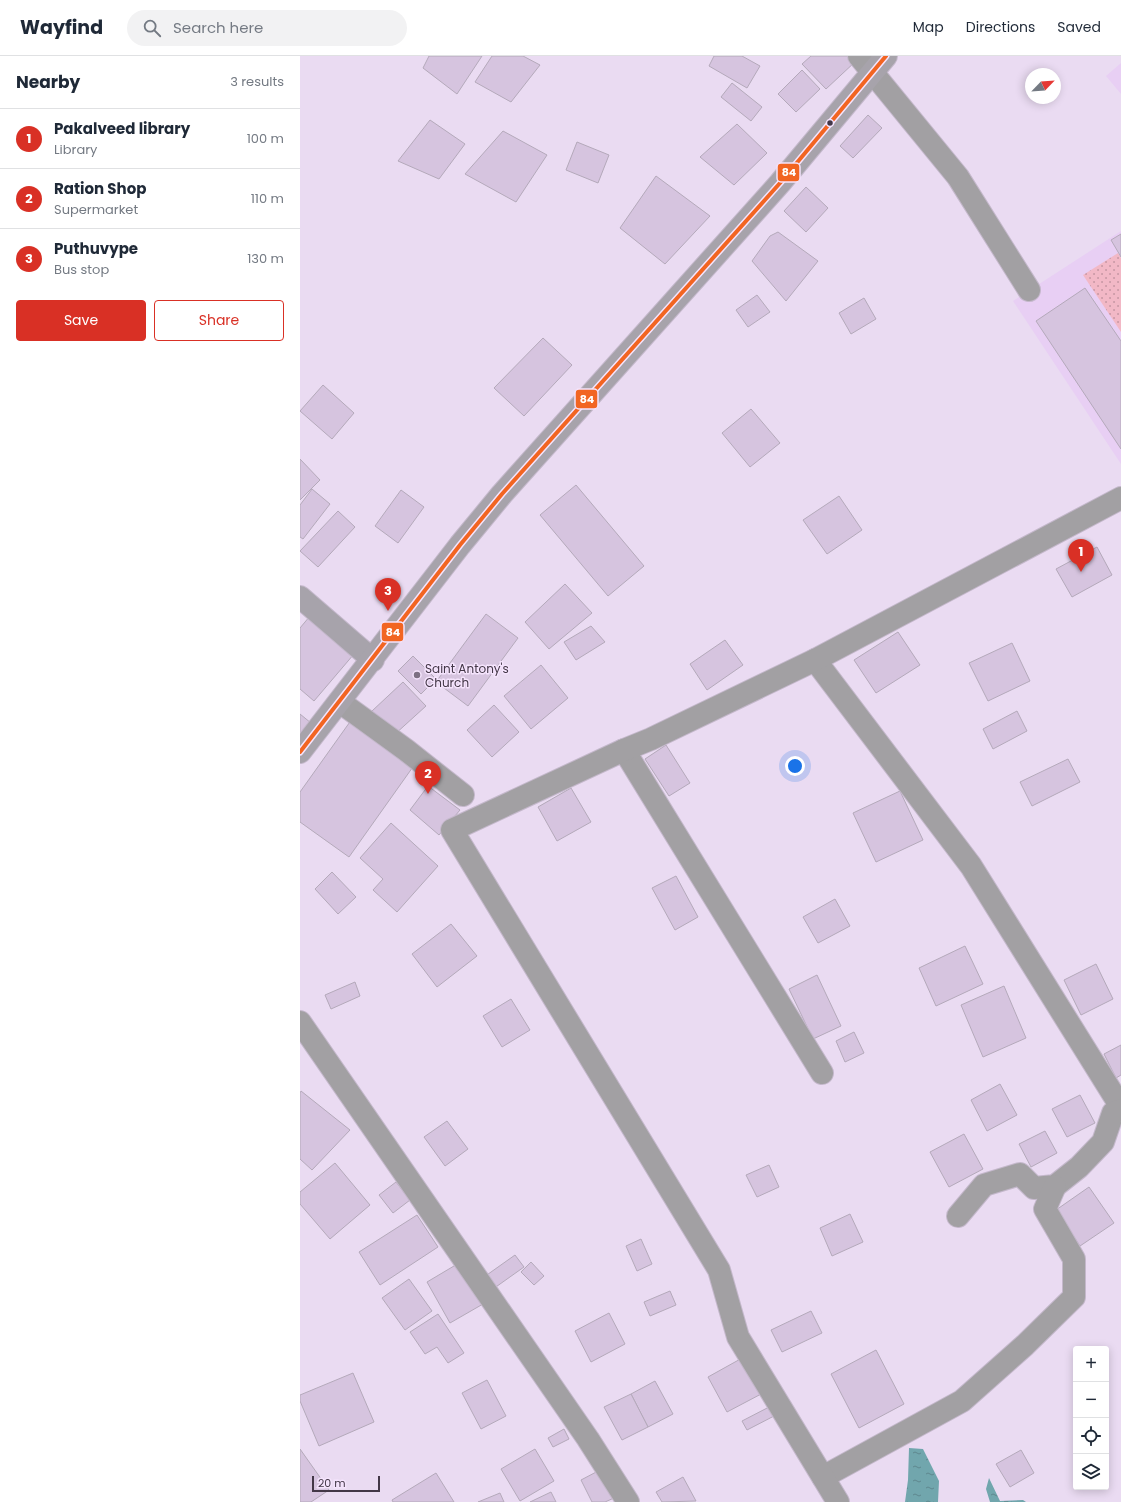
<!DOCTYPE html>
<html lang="en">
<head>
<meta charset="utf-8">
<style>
	:root { --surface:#fff; --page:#f2f2f3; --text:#1f2937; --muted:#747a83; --line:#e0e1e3; --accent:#d93025 }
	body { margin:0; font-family:Poppins,sans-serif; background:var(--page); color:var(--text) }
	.controls { position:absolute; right:12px; bottom:12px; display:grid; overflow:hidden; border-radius:4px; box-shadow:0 2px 10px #0003 }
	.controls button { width:36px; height:36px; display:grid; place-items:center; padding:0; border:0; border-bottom:1px solid var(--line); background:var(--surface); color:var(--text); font:20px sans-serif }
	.compass { position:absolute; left:725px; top:12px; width:36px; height:36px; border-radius:50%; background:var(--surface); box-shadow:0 2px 10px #0003; rotate:65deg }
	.scale { position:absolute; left:12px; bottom:10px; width:68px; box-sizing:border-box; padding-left:4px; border:2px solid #433747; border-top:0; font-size:11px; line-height:14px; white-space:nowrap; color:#433747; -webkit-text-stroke:3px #f5e4fd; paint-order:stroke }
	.you { position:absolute; left:495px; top:710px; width:14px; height:14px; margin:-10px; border:3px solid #fff; border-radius:50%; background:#1a73e8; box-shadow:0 0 0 6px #1a73e833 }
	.badge { display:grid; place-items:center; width:26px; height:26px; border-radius:50%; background:var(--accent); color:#fff; font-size:13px; font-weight:700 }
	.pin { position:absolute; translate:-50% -33px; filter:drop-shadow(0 1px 2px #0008) }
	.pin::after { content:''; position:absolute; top:21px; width:14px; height:12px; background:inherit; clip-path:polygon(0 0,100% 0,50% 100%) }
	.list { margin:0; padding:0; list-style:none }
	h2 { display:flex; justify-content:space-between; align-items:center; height:52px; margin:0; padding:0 16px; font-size:17px }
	h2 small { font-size:13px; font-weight:400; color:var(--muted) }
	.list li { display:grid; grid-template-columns:26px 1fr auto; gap:12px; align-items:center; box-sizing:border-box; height:60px; padding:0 16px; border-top:1px solid var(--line) }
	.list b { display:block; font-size:15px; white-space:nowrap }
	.list p { margin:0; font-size:13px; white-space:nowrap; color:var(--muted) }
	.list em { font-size:13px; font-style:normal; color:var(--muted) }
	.actions { display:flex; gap:8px; padding:12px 16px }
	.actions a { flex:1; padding:9px 0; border:1px solid var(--accent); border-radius:4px; text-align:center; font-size:14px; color:var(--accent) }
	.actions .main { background:var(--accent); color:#fff }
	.icon { flex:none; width:22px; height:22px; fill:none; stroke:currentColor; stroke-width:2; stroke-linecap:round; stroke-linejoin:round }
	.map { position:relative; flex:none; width:821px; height:1446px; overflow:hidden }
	header { display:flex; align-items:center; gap:24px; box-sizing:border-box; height:56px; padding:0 20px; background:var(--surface); border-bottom:1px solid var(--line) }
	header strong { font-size:19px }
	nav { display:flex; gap:22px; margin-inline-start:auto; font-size:14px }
	.search { width:280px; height:36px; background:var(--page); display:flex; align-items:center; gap:10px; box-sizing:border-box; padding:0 14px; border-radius:22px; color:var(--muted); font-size:15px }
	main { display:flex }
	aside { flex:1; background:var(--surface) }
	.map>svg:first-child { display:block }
	.built { fill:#e8cff4 }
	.park { fill:url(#park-dots) }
	.water { fill:url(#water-ripples) }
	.building { fill:#d6c4df; stroke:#b4a9ba }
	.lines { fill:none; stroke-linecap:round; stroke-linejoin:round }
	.minor-casing { stroke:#c4b8cb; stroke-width:24 }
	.major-casing { stroke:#c4b8cb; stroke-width:24 }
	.minor { stroke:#a2a0a3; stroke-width:22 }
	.major { stroke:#a7a3ab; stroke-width:22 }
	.bus-1-casing { stroke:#f5e4fd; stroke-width:7 }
	.bus-1 { stroke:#f26522; stroke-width:4 }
	.bus-dot { fill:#433747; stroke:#f5e4fd; stroke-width:1.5 }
	.poi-dot { fill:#7d7083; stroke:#f5e4fd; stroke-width:1.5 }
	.labels { text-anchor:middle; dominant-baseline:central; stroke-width:3; stroke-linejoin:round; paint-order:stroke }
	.poi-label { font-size:12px; fill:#433747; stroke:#f5e4fd; text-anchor:start }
	.line-badge { stroke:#f5e4fd; stroke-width:1.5 }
	.badge-label { font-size:11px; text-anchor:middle; font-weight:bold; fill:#fff }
</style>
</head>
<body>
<header>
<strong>Wayfind</strong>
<div class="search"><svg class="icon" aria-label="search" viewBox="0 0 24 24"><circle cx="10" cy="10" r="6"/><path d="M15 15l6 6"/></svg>Search here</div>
<nav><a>Map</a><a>Directions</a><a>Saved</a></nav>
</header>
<main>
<aside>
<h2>Nearby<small>3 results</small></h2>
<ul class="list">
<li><span class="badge">1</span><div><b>Pakalveed library</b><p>Library</p></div><em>100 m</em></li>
<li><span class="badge">2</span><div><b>Ration Shop</b><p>Supermarket</p></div><em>110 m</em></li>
<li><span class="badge">3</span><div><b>Puthuvype</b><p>Bus stop</p></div><em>130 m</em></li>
</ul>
<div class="actions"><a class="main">Save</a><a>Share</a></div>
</aside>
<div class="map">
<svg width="821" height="1446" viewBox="0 0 821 1446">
	<defs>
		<pattern id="park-dots" width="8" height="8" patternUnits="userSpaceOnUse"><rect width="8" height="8" fill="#f2b8c6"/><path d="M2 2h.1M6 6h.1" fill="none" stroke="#c696a3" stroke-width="1.8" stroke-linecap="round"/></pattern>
		<pattern id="water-ripples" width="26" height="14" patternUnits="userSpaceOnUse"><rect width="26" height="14" fill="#71a6ad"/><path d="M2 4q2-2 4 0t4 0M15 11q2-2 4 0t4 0" fill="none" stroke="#5e888f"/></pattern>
	</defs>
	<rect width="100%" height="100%" fill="#eadbf2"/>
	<g class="built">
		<polygon points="821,7 821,38 806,20"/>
		<polygon points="821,175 821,408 713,245"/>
	</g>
	<polygon class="park" points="818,197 821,202 821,276 783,219"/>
	<g class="water">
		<polygon points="609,1392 623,1393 639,1425 638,1446 605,1446 608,1424"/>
		<polygon points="689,1422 700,1445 723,1444 726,1446 690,1446 686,1433"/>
	</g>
	<g class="building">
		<polygon points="129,0 182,0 157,38 123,12"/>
		<polygon points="192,0 223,0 240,9 211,46 175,26"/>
		<polygon points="414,0 442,0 460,10 447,32 409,10"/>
		<polygon points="511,0 552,0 556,5 526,33 502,8"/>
		<polygon points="502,14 520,33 496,56 478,38"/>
		<polygon points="432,27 462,51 451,65 421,41"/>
		<polygon points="568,59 582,72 553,102 540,90"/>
		<polygon points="130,64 165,88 139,123 98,105"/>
		<polygon points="437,68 467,97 434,129 400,101"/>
		<polygon points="203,75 247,99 216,146 165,118"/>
		<polygon points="277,86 309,99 298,127 266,114"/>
		<polygon points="356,120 410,160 365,208 320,172"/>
		<polygon points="506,131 528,152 506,176 484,155"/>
		<polygon points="478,176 518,205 486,245 452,205 470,180"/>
		<polygon points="821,178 821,201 811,184"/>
		<polygon points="785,232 821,285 821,393 736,265"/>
		<polygon points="457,239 470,256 448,271 436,254"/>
		<polygon points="564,242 576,263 551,278 539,257"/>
		<polygon points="243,282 272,309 224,360 194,332"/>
		<polygon points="23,329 54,357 32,383 0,355"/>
		<polygon points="451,353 480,387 450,411 422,377"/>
		<polygon points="0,403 20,424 0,444"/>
		<polygon points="276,429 344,510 308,540 240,459"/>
		<polygon points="12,433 30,448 3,483 0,481 0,449"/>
		<polygon points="101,434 124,451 98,487 75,470"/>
		<polygon points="539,440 562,474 527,498 503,464"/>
		<polygon points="38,455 55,471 18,511 0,495"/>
		<polygon points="797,491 812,519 772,541 756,513"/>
		<polygon points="265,528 292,557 249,593 225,566"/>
		<polygon points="186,558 218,582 168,650 136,626"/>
		<polygon points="10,560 54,598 14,645 0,633 0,572"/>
		<polygon points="291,570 305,586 276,604 264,586"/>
		<polygon points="598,576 620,609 576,637 554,604"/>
		<polygon points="425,584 443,609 407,634 390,608"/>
		<polygon points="712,587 730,625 688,645 669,607"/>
		<polygon points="113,600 136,623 121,638 98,615"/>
		<polygon points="241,609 268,642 231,673 204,640"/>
		<polygon points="103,626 126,650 94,679 72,655"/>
		<polygon points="194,649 219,676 192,701 167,674"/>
		<polygon points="717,655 727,675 693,693 683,673"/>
		<polygon points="0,658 11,667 0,680"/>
		<polygon points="52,663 115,708 49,801 0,766 0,736"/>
		<polygon points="366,689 390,727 369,740 345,703"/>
		<polygon points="768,703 780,726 732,750 720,726"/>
		<polygon points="128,730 160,754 139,779 110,754"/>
		<polygon points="271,732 291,766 257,785 238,751"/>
		<polygon points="600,735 623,784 576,806 553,757"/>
		<polygon points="91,767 138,810 97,856 73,834 83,823 60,802"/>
		<polygon points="32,816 56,841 38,858 15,833"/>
		<polygon points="376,820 398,861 375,874 352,832"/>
		<polygon points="535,843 550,870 518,887 503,861"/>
		<polygon points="151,868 177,900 137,931 112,898"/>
		<polygon points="665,890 683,928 636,950 619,912"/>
		<polygon points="796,908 813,943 781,959 764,924"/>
		<polygon points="517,919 541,970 513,983 489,933"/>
		<polygon points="55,926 60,940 31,953 25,939"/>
		<polygon points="704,930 726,982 683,1001 661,949"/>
		<polygon points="211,943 230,974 202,991 183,960"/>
		<polygon points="554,976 564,997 545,1006 536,985"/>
		<polygon points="821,989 821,1019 816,1022 804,998"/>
		<polygon points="700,1028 717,1059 687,1075 671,1044"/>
		<polygon points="1,1035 50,1074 12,1114 0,1103 0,1037"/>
		<polygon points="780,1039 795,1067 767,1081 752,1053"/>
		<polygon points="147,1065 168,1093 145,1110 124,1081"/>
		<polygon points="745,1075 757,1097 731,1111 719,1088"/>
		<polygon points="664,1078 683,1113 649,1131 630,1096"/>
		<polygon points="35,1107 70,1149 30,1183 0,1148 0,1136"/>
		<polygon points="469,1109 479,1131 457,1141 446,1119"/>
		<polygon points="96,1126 110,1144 93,1157 79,1139"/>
		<polygon points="789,1131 814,1167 780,1190 756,1154"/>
		<polygon points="550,1158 563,1186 532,1200 520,1172"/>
		<polygon points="117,1159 138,1191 80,1229 59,1196"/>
		<polygon points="341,1183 352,1208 337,1215 326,1190"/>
		<polygon points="215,1199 224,1211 193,1233 184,1221"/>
		<polygon points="231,1206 244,1220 234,1229 221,1216"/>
		<polygon points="159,1207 183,1248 150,1267 127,1226"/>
		<polygon points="109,1223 132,1255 105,1274 82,1242"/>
		<polygon points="370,1235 376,1249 350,1260 344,1246"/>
		<polygon points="511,1255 522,1277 482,1296 471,1274"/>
		<polygon points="309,1257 325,1288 291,1306 275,1275"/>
		<polygon points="138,1258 164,1297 148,1307 137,1291 125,1298 110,1276"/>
		<polygon points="576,1294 604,1348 559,1372 531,1318"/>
		<polygon points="444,1301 463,1337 427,1356 408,1321"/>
		<polygon points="53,1317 74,1366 19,1390 0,1345 0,1339"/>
		<polygon points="187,1324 206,1360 181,1373 162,1337"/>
		<polygon points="355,1325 373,1358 348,1371 331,1338"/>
		<polygon points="331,1338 348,1371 322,1384 304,1351"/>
		<polygon points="471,1350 476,1359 447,1374 442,1365"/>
		<polygon points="264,1373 269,1383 253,1391 248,1382"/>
		<polygon points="0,1393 29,1434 11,1446 0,1446"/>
		<polygon points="235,1393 254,1425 220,1445 201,1413"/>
		<polygon points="721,1394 734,1417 710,1431 696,1408"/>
		<polygon points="300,1414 314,1442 305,1446 292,1446 281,1424"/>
		<polygon points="136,1417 154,1446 93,1446 92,1444"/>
		<polygon points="383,1421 396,1445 362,1446 356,1436"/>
		<polygon points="251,1436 256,1446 230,1446"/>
		<polygon points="200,1437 204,1446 178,1446"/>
	</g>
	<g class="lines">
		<g class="minor-casing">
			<g id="minor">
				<polyline points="559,0 658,121 729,234"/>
				<polyline points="515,604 671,810 821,1051"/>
				<polyline points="40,646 106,694 163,739"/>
				<polyline points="324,694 522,1017"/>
				<polyline points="0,966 288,1383 328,1446"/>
				<polyline points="658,1160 684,1129 720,1118 734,1132 755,1130 779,1111 803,1086 813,1057 821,1054"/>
				<polyline points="523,1421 662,1345 725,1289 774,1241 774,1203 745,1153 755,1130"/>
				<polyline points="538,1446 438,1281 419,1214 152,774 324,694 351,683 515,604 821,442"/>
			</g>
		</g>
		<g class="major-casing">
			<g id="major">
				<polyline points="0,541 73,604"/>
				<polyline points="0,696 160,489 202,438 480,127 586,0"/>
			</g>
		</g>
		<use href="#minor" class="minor"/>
		<use href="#major" class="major"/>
		<g class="bus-1-casing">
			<polyline id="bus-1" points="0,696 160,489 202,438 480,127 586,0"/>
		</g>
		<use href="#bus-1" class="bus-1"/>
	</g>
	<circle class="bus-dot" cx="530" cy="67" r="3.5"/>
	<circle class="poi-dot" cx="117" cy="619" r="4"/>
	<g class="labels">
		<g class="poi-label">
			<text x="125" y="612">Saint Antony's<tspan x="125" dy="14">Church</tspan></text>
		</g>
	</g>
	<g class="line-badge">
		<rect x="477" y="107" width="23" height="19" rx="4" fill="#f26522"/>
		<rect x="275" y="333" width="23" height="20" rx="4" fill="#f26522"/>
		<rect x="81" y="566" width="23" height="20" rx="4" fill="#f26522"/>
	</g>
	<g class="badge-label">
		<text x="489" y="120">84</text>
		<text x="287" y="347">84</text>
		<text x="93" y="580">84</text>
	</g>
</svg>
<div class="controls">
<button>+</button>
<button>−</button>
<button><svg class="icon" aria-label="locate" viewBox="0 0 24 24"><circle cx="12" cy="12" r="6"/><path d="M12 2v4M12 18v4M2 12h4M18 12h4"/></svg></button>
<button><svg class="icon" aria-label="layers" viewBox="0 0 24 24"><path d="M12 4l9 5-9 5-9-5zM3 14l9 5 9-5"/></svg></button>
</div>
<svg class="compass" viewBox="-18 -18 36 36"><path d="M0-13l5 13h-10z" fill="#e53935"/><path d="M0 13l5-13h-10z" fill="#747a83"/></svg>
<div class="scale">20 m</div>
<div class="you"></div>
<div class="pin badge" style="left:781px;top:516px">1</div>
<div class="pin badge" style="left:128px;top:738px">2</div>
<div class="pin badge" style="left:88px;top:555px">3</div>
</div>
</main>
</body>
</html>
